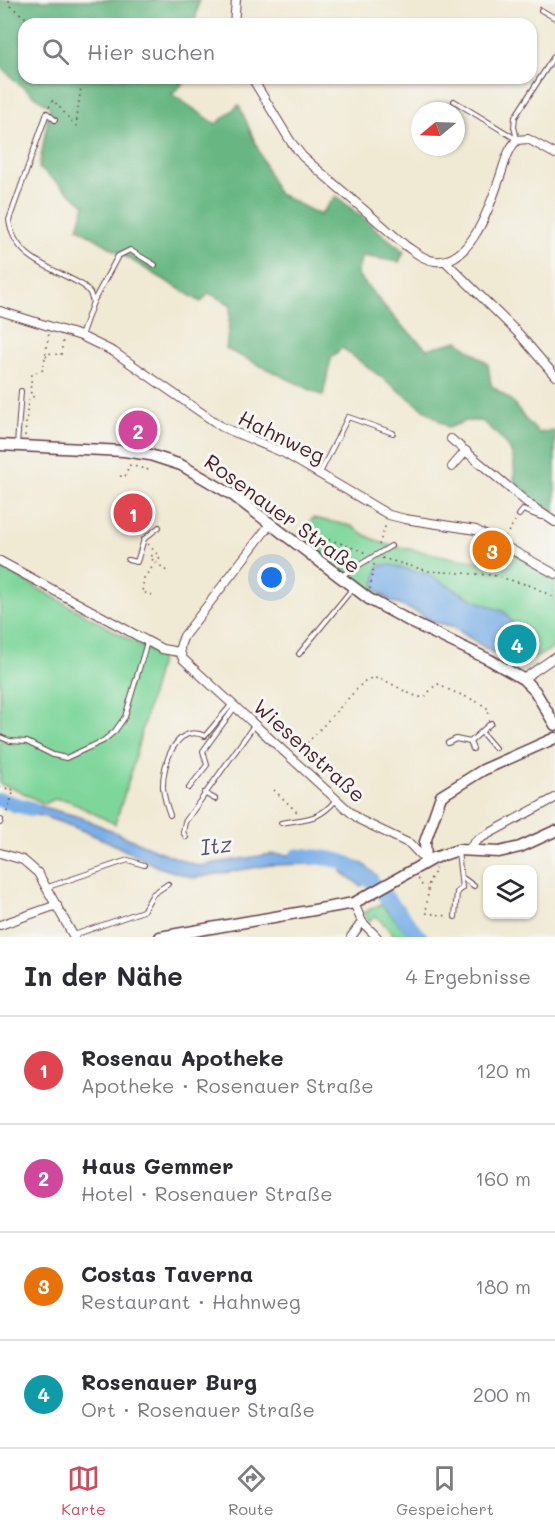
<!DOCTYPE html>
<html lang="de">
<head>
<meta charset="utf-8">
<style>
	:root { --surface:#fff; --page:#f7f7f7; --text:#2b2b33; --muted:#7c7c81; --line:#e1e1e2; --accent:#d1495b }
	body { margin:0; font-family:Mali,sans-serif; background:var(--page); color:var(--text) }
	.controls { position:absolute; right:18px; bottom:18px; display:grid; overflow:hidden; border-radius:12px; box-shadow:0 2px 4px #0004 }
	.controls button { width:54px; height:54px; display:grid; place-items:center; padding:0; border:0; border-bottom:2px solid var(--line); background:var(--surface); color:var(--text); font:30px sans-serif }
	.compass { position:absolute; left:411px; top:102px; width:54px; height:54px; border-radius:50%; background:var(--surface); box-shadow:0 2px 4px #0004; rotate:251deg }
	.you { position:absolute; left:272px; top:578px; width:21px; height:21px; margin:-15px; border:4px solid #fff; border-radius:50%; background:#1a73e8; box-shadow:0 0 0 9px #1a73e833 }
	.badge { display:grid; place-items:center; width:39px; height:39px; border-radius:50%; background:var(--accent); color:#fff; font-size:20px; font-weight:700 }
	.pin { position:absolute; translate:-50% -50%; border:3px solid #fff; box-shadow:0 2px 6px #0006 }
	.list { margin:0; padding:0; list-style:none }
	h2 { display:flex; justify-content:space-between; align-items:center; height:78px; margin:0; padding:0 24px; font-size:26px }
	h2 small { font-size:20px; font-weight:400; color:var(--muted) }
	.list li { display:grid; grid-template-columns:39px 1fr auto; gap:18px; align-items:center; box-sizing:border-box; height:108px; padding:0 24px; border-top:2px solid var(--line) }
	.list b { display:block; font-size:22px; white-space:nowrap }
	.list p { margin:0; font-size:20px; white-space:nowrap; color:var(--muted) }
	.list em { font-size:20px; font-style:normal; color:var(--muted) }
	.icon { flex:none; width:33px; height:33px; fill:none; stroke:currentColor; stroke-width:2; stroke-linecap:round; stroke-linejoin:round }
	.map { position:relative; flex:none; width:555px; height:937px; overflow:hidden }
	.search { position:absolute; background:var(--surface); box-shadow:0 2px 4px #0004; left:18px; right:18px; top:18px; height:66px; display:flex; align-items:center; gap:15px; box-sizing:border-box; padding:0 21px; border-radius:18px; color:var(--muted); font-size:22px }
	.sheet { height:510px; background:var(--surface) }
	nav { display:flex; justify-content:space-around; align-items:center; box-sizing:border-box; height:84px; border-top:2px solid var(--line); background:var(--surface); font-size:16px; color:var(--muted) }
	nav a { display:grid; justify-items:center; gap:3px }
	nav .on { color:var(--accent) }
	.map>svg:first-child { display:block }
	.green { fill:#7fd69b; stroke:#647a63; stroke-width:1.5 }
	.forest { fill:#67b783; stroke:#586b57; stroke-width:1.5 }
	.water { fill:#7aafe7; stroke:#626789; stroke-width:1.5 }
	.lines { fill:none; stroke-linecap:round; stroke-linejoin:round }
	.river { stroke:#7aafe7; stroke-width:15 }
	.lane-casing { stroke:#633d44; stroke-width:6 }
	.street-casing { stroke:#633d44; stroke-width:10 }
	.secondary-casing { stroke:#633d44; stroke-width:13 }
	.path { stroke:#633d44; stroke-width:1.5; stroke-dasharray:1.5 4.5; stroke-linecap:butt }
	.lane { stroke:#fff; stroke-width:4 }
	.street { stroke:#fff; stroke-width:8 }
	.secondary { stroke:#fff; stroke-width:10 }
	.labels { text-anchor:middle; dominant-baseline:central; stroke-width:6; stroke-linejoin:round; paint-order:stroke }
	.street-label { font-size:21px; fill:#4a1f2b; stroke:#f6f6f2 }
	.water-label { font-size:22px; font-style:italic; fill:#5b516d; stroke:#f6f6f2 }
</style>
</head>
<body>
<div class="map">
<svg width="555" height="937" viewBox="0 0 555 937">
	<rect width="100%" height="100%" fill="#f6f6f2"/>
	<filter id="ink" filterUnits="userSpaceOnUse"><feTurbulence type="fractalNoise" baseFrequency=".0167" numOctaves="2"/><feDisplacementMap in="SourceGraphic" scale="12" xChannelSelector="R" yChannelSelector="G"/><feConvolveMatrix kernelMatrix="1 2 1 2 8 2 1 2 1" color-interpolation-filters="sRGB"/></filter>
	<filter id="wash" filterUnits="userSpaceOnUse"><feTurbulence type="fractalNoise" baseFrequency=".008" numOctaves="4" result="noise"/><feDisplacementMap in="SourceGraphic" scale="24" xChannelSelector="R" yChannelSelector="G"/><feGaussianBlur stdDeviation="1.35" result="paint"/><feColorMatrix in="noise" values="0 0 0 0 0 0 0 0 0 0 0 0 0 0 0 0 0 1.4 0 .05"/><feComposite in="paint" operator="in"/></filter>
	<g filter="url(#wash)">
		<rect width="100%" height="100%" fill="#f0e9d3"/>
		<g class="green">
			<polygon points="313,518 351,526 367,536 384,544 459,559 498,564 504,547 555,579 555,647 533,659 530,641 515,631 504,648 493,653 452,626 433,622 419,613 370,592 299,535"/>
			<polygon points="0,567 161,657 130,776 115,824 67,800 55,799 44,804 16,789 0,784"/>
			<polygon points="381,904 411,937 396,937 376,916 369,921 363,913"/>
		</g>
		<path class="forest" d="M0,0H199L195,24H24V78H189L172,94L216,124L239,105L277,193L320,215L336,196L404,252L399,262L362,256L357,274L398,322L427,349L458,341L488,364L491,385L513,402L525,419L539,433L555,430V516L514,485C517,449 508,444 482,421H465L449,428L342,348L331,358L323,396L226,349L231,305L209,293L201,302L78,228L85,205L39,168L50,107L20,85L0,66Z"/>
		<g class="water">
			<polygon points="383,565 391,565 429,575 474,600 505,612 515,627 507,641 493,653 452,626 433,622 419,613 390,601 374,586 378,567"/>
			<polygon points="13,799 80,817 158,851 198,866 272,854 289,855 307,849 319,853 315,864 270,865 194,878 158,867 109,842 74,827 42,816 11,811"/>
			<polygon points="342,856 362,863 377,876 361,886 342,872"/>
		</g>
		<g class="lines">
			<g class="river">
				<polyline points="0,800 32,809"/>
				<path d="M297,856C314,857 332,857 348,864C372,875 401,916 420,937"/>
			</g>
		</g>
	</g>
	<g filter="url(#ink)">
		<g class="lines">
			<g class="lane-casing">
				<g id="lane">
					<polyline points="541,10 555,18"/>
					<polyline points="454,101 516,139"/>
					<path d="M55,120L47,113L9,220C14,260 54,268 84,286L90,293L93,302"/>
					<polyline points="517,139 514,127 515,117 555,55"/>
					<polyline points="81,336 93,302 118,256 130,250 155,265"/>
					<polyline points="17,445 21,391"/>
					<polyline points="320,473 348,417 393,433"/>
					<polyline points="519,515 523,510 541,517"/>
					<polyline points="128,560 137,562 144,539 159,527"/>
					<polyline points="341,576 391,546"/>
					<polyline points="299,654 353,588"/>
					<polyline points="482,733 495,748"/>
					<polyline points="0,737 10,741 27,742 53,755 66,758 103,741 115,731 125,717 147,642"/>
					<polyline points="470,742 473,749"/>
					<polyline points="448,743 456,739 470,742 491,723"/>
					<polyline points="189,788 207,765 203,751 235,707"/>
					<polyline points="204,793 215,799"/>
					<path d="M170,815C167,807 164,797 163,788C162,765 176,722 205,736L232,704"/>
					<polyline points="0,823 1,820"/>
					<path d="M281,823C307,818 318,821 336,800"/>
					<polyline points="186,837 183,832 185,822 255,724"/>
					<polyline points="463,878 474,886"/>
					<polyline points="48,887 128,860 144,865"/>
					<polyline points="455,917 457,892 462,888 458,851"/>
					<polyline points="74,935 143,911 153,894 168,884"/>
				</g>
			</g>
			<g class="street-casing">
				<g id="street">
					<polyline points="234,24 236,0"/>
					<path d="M252,78L291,142L303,157L406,246C415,252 424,260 435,261C472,266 492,200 501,174C505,162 508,149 517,140L528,139L555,154"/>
					<polyline points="445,261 519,334 555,376"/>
					<polyline points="0,311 81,336 114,352 222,427 284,453 389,515 405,519 476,530 555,574"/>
					<polyline points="451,439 530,505 555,522"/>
					<polyline points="452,467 466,451"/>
					<path d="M271,523L184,636C180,645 178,650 183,659L349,811L360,820L410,844L426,861"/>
					<polyline points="0,561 147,641 162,649 179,652"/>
					<polyline points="523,679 555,657"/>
					<polyline points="468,850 477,840 555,798"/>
					<polyline points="0,853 23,860 38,873 74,937"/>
					<polyline points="354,903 362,922 377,937"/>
					<polyline points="0,925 57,905"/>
					<polyline points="351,937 362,922"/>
				</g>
			</g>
			<g class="secondary-casing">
				<g id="secondary">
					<polyline points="0,445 124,451 150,455 181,465 234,496 369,599 415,624 490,660 523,679 535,691 555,725"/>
					<polyline points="426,861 425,842 441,796 483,770 555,738"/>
					<polyline points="160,937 354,903 434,858 458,850 499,852 520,847 555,831"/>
				</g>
			</g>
			<g class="path">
				<polyline points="9,0 10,6 34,24"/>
				<polyline points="49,107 53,100 76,126 82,78"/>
				<polyline points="46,357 48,353 61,355 63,339"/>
				<polyline points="25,436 28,400 32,399 34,395 30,392 32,374 43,370 49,333"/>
				<polyline points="120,476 125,477 129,465 149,470"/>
				<polyline points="505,537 515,521"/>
				<path d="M305,538C324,535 348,546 366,553"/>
				<polyline points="148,544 160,557 156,562 169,573"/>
				<polyline points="379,545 386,524"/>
				<polyline points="382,558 428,571 492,575 532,586 555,598"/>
				<polyline points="370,589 374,564"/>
				<polyline points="152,595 142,592 144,578 156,562 150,558 154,553"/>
				<path d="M299,752L356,690C359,687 362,683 366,680C383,671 409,700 425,697L432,688L438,684C452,693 480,700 489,710L488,717"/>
				<polyline points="0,787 14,790 6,815"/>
				<polyline points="274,790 299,814"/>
				<polyline points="435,867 435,872 429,881 426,913 448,916"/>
				<polyline points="418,879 422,885 427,886"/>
			</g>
			<use href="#lane" class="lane"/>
			<use href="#street" class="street"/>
			<use href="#secondary" class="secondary"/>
		</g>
	</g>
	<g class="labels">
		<g class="street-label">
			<text transform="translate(282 436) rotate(26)">Hahnweg</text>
			<text transform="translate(283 513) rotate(36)">Rosenauer Straße</text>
			<text transform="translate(310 750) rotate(42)">Wiesenstraße</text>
		</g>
		<g class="water-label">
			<text transform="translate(216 845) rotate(-8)">Itz</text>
		</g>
	</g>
</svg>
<div class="controls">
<button><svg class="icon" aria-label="layers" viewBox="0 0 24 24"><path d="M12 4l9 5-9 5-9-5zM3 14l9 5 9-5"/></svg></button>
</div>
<svg class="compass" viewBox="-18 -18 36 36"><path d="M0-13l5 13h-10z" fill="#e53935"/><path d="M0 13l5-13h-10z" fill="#7c7c81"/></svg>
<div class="you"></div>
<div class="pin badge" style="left:133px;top:513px;background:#e0444e">1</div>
<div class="pin badge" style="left:138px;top:430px;background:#d1479c">2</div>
<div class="pin badge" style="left:492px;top:550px;background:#e8710a">3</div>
<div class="pin badge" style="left:517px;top:644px;background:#0f9aa8">4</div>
<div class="search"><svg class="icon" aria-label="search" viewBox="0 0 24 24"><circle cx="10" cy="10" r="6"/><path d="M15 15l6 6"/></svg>Hier suchen</div>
</div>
<section class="sheet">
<h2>In der Nähe<small>4 Ergebnisse</small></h2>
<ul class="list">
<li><span class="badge" style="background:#e0444e">1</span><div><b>Rosenau Apotheke</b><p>Apotheke · Rosenauer Straße</p></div><em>120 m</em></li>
<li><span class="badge" style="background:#d1479c">2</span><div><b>Haus Gemmer</b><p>Hotel · Rosenauer Straße</p></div><em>160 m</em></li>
<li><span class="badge" style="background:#e8710a">3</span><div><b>Costas Taverna</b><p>Restaurant · Hahnweg</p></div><em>180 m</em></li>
<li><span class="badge" style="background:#0f9aa8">4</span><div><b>Rosenauer Burg</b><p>Ort · Rosenauer Straße</p></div><em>200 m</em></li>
</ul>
</section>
<nav>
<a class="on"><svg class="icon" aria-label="map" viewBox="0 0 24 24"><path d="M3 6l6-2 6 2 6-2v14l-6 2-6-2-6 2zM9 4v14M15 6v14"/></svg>Karte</a>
<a><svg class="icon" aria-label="directions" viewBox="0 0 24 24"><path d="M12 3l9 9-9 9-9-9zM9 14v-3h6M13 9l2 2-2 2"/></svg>Route</a>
<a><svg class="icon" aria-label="saved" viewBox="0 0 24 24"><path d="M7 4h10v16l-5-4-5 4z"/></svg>Gespeichert</a>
</nav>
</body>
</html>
